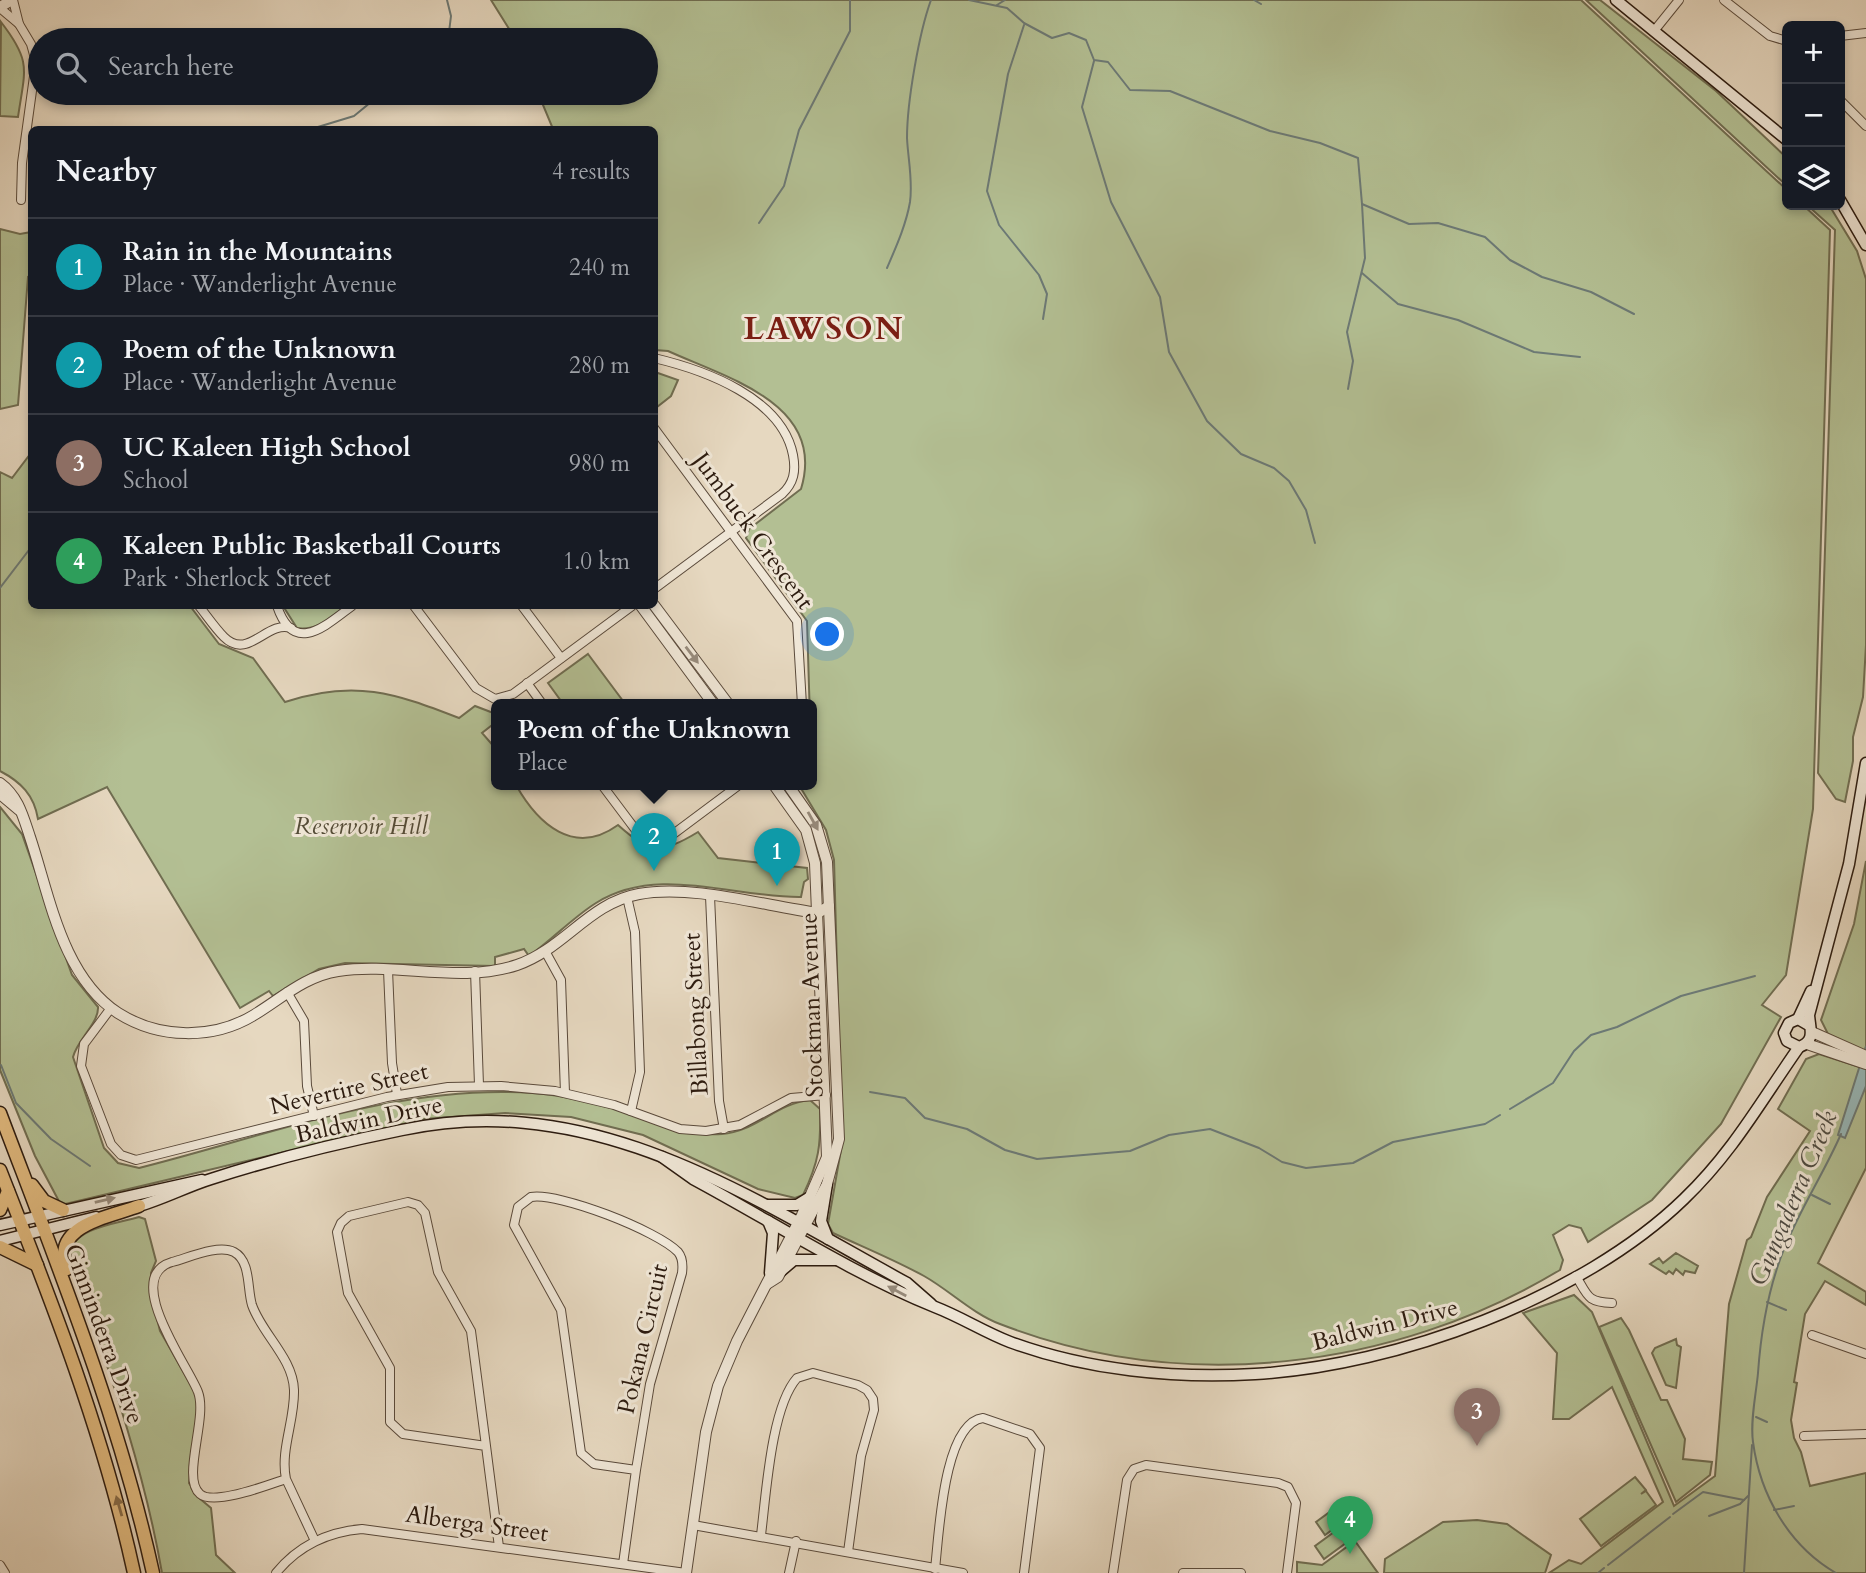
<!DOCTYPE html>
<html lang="en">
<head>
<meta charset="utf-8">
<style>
	:root { --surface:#171b24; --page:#20242c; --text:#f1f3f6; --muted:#9ea1a6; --line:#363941; --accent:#d93025 }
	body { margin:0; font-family:Cardo,serif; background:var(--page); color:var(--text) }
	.controls { position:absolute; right:21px; top:21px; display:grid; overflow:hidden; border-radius:10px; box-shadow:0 4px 10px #0003 }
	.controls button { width:63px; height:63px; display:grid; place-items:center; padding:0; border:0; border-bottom:2px solid var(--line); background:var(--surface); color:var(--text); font:35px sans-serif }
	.you { position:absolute; left:828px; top:635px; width:24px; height:24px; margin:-18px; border:5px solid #fff; border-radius:50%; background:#1a73e8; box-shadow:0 0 0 10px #1a73e833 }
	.badge { display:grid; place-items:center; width:46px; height:46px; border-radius:50%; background:var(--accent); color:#fff; font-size:23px; font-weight:700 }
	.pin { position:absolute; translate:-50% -58px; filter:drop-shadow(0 2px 4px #0008) }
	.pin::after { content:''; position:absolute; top:37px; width:24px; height:21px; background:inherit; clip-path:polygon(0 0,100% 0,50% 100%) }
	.popup { position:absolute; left:491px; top:699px; width:326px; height:91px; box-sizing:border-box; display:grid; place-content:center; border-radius:10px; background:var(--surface); filter:drop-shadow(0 2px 5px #0005); font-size:23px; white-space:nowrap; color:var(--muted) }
	.popup b { font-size:26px; color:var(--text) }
	.popup::after { content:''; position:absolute; left:50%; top:100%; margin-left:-14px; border:14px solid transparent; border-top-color:var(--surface) }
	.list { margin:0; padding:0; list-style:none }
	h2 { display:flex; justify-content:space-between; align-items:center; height:91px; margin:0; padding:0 28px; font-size:30px }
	h2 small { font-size:23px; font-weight:400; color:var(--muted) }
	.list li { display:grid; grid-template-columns:46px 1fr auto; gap:21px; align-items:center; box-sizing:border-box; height:98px; padding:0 28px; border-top:2px solid var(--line) }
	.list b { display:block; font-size:26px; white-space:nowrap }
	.list p { margin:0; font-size:23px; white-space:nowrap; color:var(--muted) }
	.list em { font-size:23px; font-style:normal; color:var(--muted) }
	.icon { flex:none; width:38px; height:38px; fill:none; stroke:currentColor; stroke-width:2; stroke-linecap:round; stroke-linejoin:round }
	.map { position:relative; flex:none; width:1866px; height:1573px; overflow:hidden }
	.search { position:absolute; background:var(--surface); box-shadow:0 4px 10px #0003; left:28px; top:28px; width:630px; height:77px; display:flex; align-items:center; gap:18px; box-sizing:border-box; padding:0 24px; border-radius:38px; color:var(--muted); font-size:26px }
	.panel { position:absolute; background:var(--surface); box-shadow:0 4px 10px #0003; left:28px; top:126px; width:630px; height:483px; border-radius:10px }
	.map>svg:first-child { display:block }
	.green { fill:#b3bf93; stroke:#706d51; stroke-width:2 }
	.water { fill:#97b8b9; stroke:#6c7975; stroke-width:2 }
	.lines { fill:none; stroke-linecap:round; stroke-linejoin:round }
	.stream { stroke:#6c7975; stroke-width:2 }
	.minor-casing { stroke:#5a4a3b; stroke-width:10 }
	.tertiary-casing { stroke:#5a4a3b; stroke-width:12 }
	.secondary-casing { stroke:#2c1b0f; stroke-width:13 }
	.primary-casing { stroke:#2c1b0f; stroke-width:15 }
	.minor { stroke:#efe6d6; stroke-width:8 }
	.tertiary { stroke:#efe6d6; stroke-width:10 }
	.secondary { stroke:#efe6d6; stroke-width:10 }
	.primary { stroke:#e3bc80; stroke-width:12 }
	.oneway { fill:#978b7c }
	.oneway2 { fill:#886c48 }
	.labels { text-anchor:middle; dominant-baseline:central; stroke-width:6; stroke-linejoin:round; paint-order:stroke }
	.street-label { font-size:24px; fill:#2c1b0f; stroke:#efe6d6 }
	.park-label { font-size:24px; font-style:italic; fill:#544c37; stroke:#efe6d6 }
	.water-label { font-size:26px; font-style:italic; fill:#4c4a42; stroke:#efe6d6 }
	.district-label { font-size:32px; font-weight:bold; letter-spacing:2px; fill:#7a1f14; stroke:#efe6d6 }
</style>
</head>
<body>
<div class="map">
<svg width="1866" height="1573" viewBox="0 0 1866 1573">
	<rect width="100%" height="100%" fill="#e6d8c0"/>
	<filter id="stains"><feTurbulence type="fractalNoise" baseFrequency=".00286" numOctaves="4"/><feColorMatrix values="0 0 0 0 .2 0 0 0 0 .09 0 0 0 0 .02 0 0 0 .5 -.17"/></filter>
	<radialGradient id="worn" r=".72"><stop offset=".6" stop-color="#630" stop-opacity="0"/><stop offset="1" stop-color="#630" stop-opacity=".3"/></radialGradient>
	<g class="green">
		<path d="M491,0H1581L1787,190V205H1803L1830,230L1813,809L1786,975L1762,1005L1781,1017L1721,1124L1652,1200L1588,1242L1581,1228L1569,1225L1553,1235L1563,1260L1560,1270C1393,1370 1183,1395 1000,1324C973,1314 949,1290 924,1276C895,1260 863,1247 833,1233L828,1224L842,1144L834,860L826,830L799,785H812L807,621L746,538L749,529L801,489C827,404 727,378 668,351L655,350L654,130L553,129L538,93H646V40H516Z"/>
		<polygon points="1586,0 1600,0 1716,91 1787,158 1787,186"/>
		<path d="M1,22C32,62 25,69 18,117L0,116Z"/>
		<polygon points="1807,205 1829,205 1857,251 1866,279 1866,645 1863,697 1853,737 1853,761 1845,802 1836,799 1818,773 1835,230"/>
		<polygon points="0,229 20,234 31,232 29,262 32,265 31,278 28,277 18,405 0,409"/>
		<polygon points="655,372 678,380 671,396 657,407"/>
		<path d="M31,453L32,606H190L219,644L253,658L285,702C354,679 395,693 459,718L475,706L496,714V722L482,733L496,749V785H516C538,824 574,857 618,825C649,853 662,854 698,832L718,858L807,868L808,879L804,882L801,897C734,898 658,864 596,903C572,918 552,940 529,956L524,949L495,957V966L345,963L319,969L273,996L269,991L240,1008L107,787L38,819C34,795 21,782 0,771V472L12,478Z"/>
		<path d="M283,606H346C331,617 318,631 297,628Z"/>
		<polygon points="588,654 626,705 564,705 548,683"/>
		<path d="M0,807L22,834L72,975L98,1007C99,1023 77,1040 73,1057L104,1148L118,1163L139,1168C267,1136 398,1084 532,1093C564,1095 595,1103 625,1112C662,1124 682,1136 722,1134C755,1132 777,1103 810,1100L820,1109C821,1145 819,1162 803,1195L795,1198L758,1189L643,1135L571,1117L505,1113L424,1119L61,1205L35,1156L0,1070Z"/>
		<polygon points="1866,861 1866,1052 1828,1034 1821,1020 1854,924"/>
		<polygon points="1819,1054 1866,1069 1866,1168 1818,1263 1866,1292 1866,1305 1825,1281 1805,1314 1794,1382 1797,1383 1791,1420 1794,1438 1801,1452 1810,1486 1866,1473 1866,1573 1549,1573 1569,1560 1581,1564 1663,1502 1612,1387 1569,1419 1553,1419 1557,1353 1523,1313 1574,1295 1592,1312 1674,1506 1715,1476 1729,1304 1747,1240 1751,1237 1767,1197 1810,1131 1778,1109 1806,1059"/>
		<path d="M139,1217L145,1219L156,1261L151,1273V1294L160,1331L195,1392L198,1410L189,1483L198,1497L211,1508L216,1555L235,1573H162C143,1463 105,1359 69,1253C76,1227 116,1224 139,1217Z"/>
		<polygon points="1676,1253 1698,1266 1695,1273 1685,1271 1683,1275 1676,1269 1673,1274 1669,1271 1666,1274 1650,1264 1659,1258 1663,1263"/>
		<polygon points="1621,1318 1629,1330 1661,1400 1667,1400 1685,1439 1683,1459 1712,1462 1710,1475 1676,1502 1599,1327"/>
		<polygon points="1676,1339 1677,1345 1681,1347 1676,1388 1666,1385 1652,1353 1655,1348"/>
		<polygon points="1635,1477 1646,1490 1641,1494 1646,1491 1656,1505 1601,1546 1580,1519"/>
		<polygon points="1342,1503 1351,1516 1325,1535 1316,1522"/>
		<polygon points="1477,1520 1507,1524 1551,1555 1545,1573 1384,1573 1385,1559 1443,1522"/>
		<polygon points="1341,1527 1350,1540 1324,1559 1315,1546"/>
		<polygon points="1355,1541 1378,1573 1297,1573 1297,1562 1322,1565"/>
	</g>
	<polygon class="water" points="1866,1046 1866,1086 1845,1138 1838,1135"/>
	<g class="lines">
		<g class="stream">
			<polyline points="447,0 451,16 448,40"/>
			<polyline points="969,0 1007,8 1024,23 1052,38 1069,33 1086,40 1094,60 1108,62 1130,90 1170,91 1270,131 1320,143 1358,158 1362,204 1409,224 1438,223 1485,237 1510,260 1542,277 1591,292 1634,314"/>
			<polyline points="1254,0 1261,4"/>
			<polyline points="997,5 1005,0"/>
			<polyline points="1024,25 1008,74 987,191 999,225 1039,275 1047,294 1043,319"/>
			<polyline points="1094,61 1082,107 1111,202 1160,297 1169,352 1207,421 1241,454 1274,468 1289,481 1306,510 1315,543"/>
			<polyline points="308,130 354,116 382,93"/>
			<polyline points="759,223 784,186 799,130 850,31 850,0"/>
			<path d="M887,268C896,247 906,225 910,202C913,180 908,159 907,138C907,102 919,33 931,0"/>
			<polyline points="1362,273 1398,304 1458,320 1534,352 1580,357"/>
			<polyline points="1348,389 1353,361 1347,332 1365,258 1362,204"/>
			<polyline points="0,588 32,546"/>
			<polyline points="1,1065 16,1103 51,1139 90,1166"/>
			<polyline points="870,1092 905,1098 925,1118 967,1129 1005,1150 1037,1159 1130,1151 1169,1135 1210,1129 1259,1148 1282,1162 1306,1168 1353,1163 1393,1142 1485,1124 1500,1115"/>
			<polyline points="1510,1109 1553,1083 1574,1051 1591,1035 1617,1027 1681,996 1755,976"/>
			<polyline points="1812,1195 1830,1204"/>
			<polyline points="1767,1302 1786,1310"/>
			<polyline points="1756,1417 1767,1422"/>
			<polyline points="1774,1510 1794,1506"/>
			<polyline points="1673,1514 1703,1492 1744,1500"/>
			<polyline points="1709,1516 1740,1504 1748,1496"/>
			<polyline points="1608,1565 1670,1517"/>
			<polyline points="1598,1573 1604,1568"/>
			<polyline points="1744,1573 1752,1445"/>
			<path d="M1836,1573C1789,1546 1760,1495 1753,1442C1750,1421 1756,1395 1758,1373C1761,1330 1768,1289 1784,1249C1800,1209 1824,1173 1841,1134"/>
		</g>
		<g class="minor-casing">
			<g id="minor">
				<polyline points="13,0 19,24 31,44 36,62 22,163 21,200"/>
				<polyline points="1724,0 1770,36 1787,41"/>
				<polyline points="0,8 19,24"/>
				<polyline points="1654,31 1679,0"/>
				<polyline points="1840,36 1866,33"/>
				<polyline points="1840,100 1866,126"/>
				<path d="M654,358C705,370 782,398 793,455C796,471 794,483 782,494L654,589"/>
				<polyline points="654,428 797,621 802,705"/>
				<path d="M199,606C207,616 215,628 224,637C248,661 267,620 291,628"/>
				<path d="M277,606C294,656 325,626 352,606"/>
				<polyline points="414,606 476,688 495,699 513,694 632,606"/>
				<polyline points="522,606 561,658"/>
				<polyline points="527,683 543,705"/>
				<polyline points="602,785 638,833 657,840 672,835 739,785"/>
				<polyline points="710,896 719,1101 724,1129"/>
				<polyline points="627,897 635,932 640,1072 631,1111"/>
				<polyline points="545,951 561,980 565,1093"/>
				<polyline points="388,970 392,1063 397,1094"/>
				<polyline points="475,971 479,1085"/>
				<polyline points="287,992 304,1021 307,1086 314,1116"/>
				<polyline points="111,1008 84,1044 81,1066 111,1144 121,1155 136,1160 387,1097 448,1087 501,1086 555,1091 614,1105 680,1129 706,1131 740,1125 791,1098 826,1095"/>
				<path d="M1576,1276C1588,1296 1587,1302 1612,1303"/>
				<polyline points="1812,1335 1866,1354"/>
				<polyline points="1804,1436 1866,1434"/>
				<polyline points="486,1446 471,1331 438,1272 425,1213 418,1205 408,1202 349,1216 341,1223 337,1232 348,1293 390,1368 390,1422 403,1434 486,1446 499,1547"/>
				<path d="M286,1479C280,1450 295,1420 294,1390C293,1358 262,1334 252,1305C247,1289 251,1261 234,1252C218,1244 188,1258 172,1262C121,1277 189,1367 198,1392C208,1418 181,1478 200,1494C214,1506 268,1485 286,1479L315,1541"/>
				<polyline points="693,1525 963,1573"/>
				<path d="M761,1535C766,1496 771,1407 797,1378L813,1373L858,1385L867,1390L873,1399L874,1410L861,1456L848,1552"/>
				<path d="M623,1564L636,1470L594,1464L581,1453L561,1310L514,1225L518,1207L531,1197C559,1192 658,1231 678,1252C683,1258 683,1265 682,1273L650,1384L636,1470"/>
				<polyline points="0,1565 5,1573"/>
				<path d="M935,1569C939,1536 943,1423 983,1418L1030,1434L1040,1448L1024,1573"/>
				<path d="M276,1573C298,1546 327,1532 362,1529L686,1573"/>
				<polyline points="789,1573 796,1541"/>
				<polyline points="1113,1573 1127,1480 1134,1469 1146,1465 1278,1483 1288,1487 1296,1503 1287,1573"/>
				<polyline points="1183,1573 1241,1573"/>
			</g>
		</g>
		<g class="tertiary-casing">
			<g id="tertiary">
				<polyline points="0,7 12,0"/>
				<polyline points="654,605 729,705"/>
				<polyline points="641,606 714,705"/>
				<path d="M0,783C18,796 23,816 30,837C50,897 62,976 118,1013C159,1039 213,1040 254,1015C282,998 305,976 338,971C396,962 460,984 517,965C564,949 589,903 639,894C692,884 765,906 818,913L829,906"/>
				<polyline points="0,794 19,810"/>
				<polyline points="1812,1032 1866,1056"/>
				<polyline points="1807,1044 1866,1064"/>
				<polyline points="767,1284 778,1277 827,1184 839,1139 827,862 816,825 788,785"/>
				<polyline points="686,1573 706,1432 718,1386 737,1341 802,1215 827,1157 815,863 806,830 774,785"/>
			</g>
		</g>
		<g class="secondary-casing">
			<g id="secondary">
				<polyline points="1616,0 1787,140"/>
				<polyline points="1840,200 1866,245"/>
				<polyline points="1798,1019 1811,991"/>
				<path d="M1810,1026L1798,1019L1789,1023L1784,1033L1787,1041L1799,1047C1816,1041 1810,1029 1809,1015L1849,864L1866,763"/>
				<path d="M662,1157L693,1179C773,1222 851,1273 935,1307C961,1317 984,1332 1010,1342C1086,1370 1174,1379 1255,1374C1396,1366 1582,1298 1684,1199C1733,1152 1761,1101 1799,1047"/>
				<polyline points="827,1184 821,1221 828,1239"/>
				<polyline points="767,1205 797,1205 810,1197"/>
				<path d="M132,1208C160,1201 185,1187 211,1179C273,1159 338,1143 402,1130C593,1089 748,1196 907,1283L931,1304"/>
				<polyline points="768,1221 773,1233 770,1273"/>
				<polyline points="0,1225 202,1180"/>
				<polyline points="0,1241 96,1217"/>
				<polyline points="781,1271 794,1260 836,1260"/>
			</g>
		</g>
		<g class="primary-casing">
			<g id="primary">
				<path d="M0,1113C57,1264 118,1414 153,1573"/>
				<path d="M0,1170C52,1302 104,1435 134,1573"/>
				<polyline points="32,1185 44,1201 63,1210"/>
				<polyline points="0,1210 8,1191"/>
				<polyline points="0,1247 37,1265"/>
				<path d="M67,1269C51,1225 107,1218 139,1206"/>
			</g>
		</g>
		<use href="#minor" class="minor"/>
		<use href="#tertiary" class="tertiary"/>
		<use href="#secondary" class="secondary"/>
		<use href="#primary" class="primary"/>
	</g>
	<defs><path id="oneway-solid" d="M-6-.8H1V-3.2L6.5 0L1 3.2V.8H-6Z" transform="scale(1.75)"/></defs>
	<g class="oneway">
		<use href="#oneway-solid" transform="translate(692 655) rotate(53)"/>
		<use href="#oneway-solid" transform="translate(813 821) rotate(61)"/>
		<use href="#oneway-solid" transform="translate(105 1200) rotate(-13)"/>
		<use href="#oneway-solid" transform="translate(897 1291) rotate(-152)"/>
	</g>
	<use class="oneway2" href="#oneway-solid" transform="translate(119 1506) rotate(-106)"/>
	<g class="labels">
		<g class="street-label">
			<text transform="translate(753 531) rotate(54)">Jumbuck Crescent</text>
			<text transform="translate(812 1005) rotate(-92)">Stockman Avenue</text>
			<text transform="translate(696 1014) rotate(-93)">Billabong Street</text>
			<text transform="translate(349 1089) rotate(-13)">Nevertire Street</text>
			<text transform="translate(369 1120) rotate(-12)">Baldwin Drive</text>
			<text transform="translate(1385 1325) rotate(-14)">Baldwin Drive</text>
			<text transform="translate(104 1334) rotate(70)">Ginninderra Drive</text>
			<text transform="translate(643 1339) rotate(-77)">Pokana Circuit</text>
			<text transform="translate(477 1524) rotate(8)">Alberga Street</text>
		</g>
		<g class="park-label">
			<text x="361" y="826">Reservoir Hill</text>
		</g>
		<g class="water-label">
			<text transform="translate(1793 1198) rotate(-67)">Gungaderra Creek</text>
		</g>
		<g class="district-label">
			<text x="824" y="329">LAWSON</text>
		</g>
	</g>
	<rect width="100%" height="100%" filter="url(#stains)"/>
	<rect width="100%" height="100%" fill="url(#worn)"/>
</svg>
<div class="controls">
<button>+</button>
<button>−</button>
<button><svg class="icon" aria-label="layers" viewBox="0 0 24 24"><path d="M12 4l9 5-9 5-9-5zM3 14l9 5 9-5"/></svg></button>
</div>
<div class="you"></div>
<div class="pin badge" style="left:777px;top:886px;background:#0f9aa8">1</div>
<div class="pin badge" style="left:654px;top:871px;background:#0f9aa8">2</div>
<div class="popup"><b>Poem of the Unknown</b>Place</div>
<div class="pin badge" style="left:1477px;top:1446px;background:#8d6e63">3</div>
<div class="pin badge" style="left:1350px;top:1554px;background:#2e9e5b">4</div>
<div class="search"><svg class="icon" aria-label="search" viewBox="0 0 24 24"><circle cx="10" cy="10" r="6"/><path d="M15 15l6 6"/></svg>Search here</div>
<section class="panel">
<h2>Nearby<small>4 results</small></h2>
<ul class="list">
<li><span class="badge" style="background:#0f9aa8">1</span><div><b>Rain in the Mountains</b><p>Place · Wanderlight Avenue</p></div><em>240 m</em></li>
<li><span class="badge" style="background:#0f9aa8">2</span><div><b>Poem of the Unknown</b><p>Place · Wanderlight Avenue</p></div><em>280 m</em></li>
<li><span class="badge" style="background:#8d6e63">3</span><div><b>UC Kaleen High School</b><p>School</p></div><em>980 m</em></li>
<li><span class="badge" style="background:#2e9e5b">4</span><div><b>Kaleen Public Basketball Courts</b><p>Park · Sherlock Street</p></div><em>1.0 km</em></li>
</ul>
</section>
</div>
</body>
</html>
